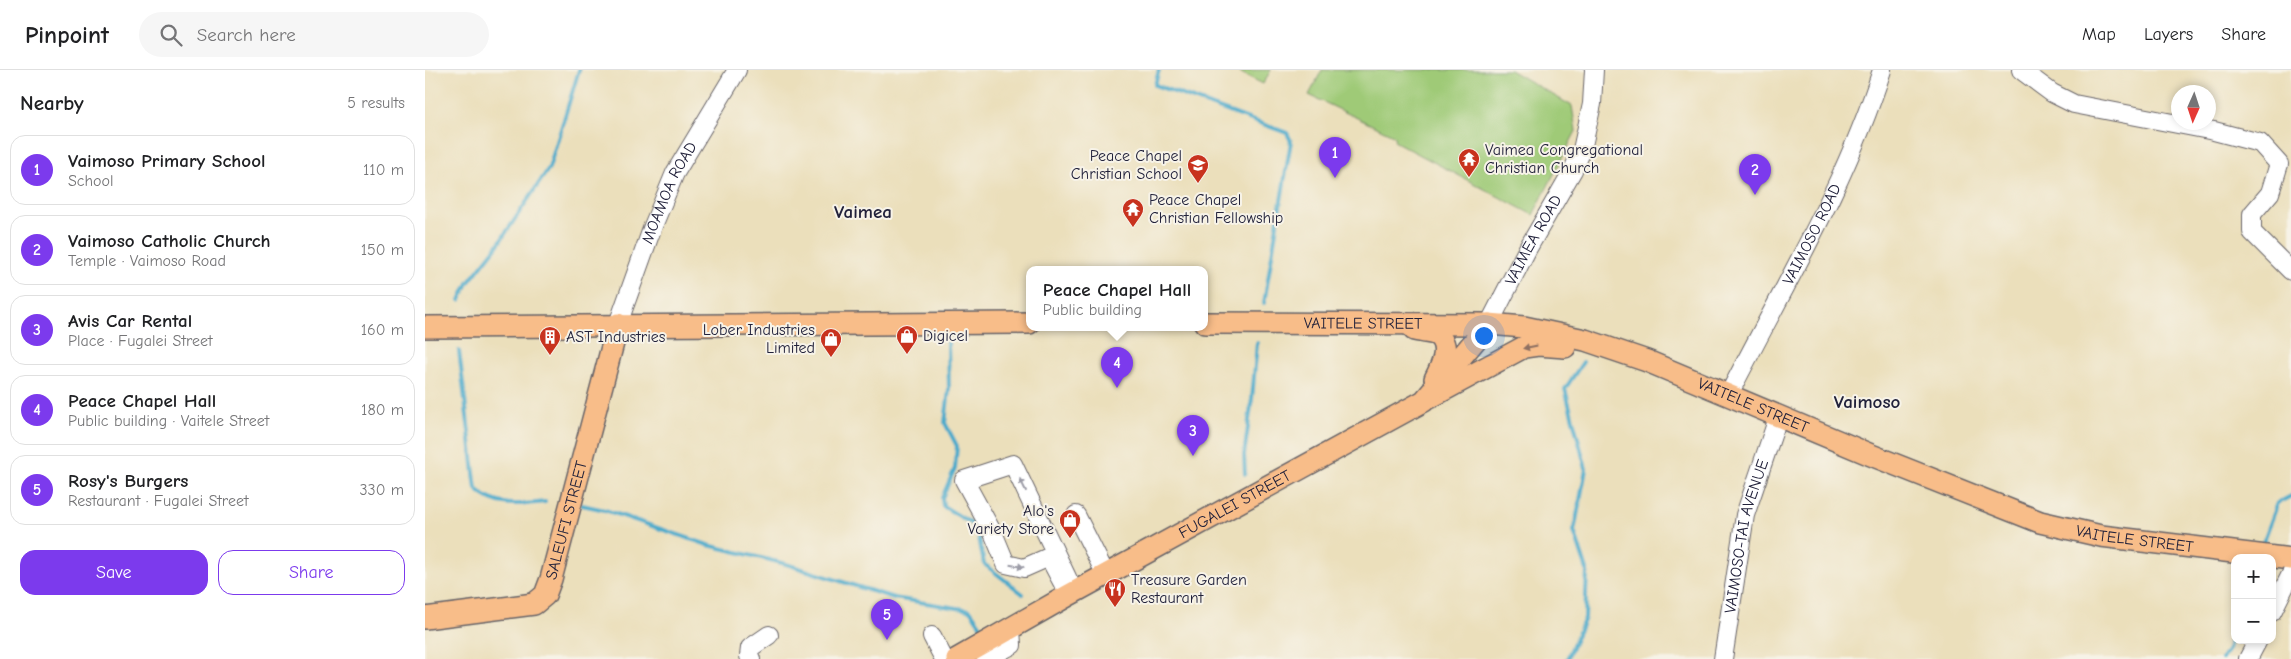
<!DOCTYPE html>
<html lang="en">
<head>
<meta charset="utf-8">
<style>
	:root { --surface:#fff; --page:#f6f6f6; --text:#202124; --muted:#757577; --line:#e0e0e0; --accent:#7c3aed }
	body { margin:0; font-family:"Comic Neue",sans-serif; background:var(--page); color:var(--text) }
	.controls { position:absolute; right:15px; bottom:15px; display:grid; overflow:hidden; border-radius:10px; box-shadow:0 2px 8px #0003 }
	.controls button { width:45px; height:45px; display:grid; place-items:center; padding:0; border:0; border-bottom:1px solid var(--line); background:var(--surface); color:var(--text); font:25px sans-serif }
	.compass { position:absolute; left:1746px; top:15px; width:45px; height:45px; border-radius:50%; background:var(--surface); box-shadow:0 2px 8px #0003; rotate:183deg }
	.you { position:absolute; left:1058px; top:265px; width:18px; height:18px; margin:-12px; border:4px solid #fff; border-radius:50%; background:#1a73e8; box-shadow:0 0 0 8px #1a73e833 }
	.badge { display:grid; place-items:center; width:32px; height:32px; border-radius:50%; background:var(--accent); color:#fff; font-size:16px; font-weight:700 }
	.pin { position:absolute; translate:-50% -41px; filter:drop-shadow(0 1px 2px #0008) }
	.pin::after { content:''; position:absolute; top:26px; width:18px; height:15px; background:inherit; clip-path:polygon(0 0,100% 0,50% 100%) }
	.popup { position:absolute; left:601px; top:196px; width:182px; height:65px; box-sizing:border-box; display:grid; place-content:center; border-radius:10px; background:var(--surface); filter:drop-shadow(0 1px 4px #0005); font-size:16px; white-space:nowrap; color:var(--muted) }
	.popup b { font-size:19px; color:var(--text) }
	.popup::after { content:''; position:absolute; left:50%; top:100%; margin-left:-10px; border:10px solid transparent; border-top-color:var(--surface) }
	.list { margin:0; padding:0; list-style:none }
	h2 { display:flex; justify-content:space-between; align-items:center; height:65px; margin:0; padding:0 20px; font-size:21px }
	h2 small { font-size:16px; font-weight:400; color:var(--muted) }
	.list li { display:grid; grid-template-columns:32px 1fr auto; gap:15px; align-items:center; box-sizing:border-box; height:70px; margin:0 10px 10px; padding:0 10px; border:1px solid var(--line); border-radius:15px }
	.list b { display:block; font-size:19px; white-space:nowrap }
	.list p { margin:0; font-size:16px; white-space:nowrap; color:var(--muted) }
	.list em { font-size:16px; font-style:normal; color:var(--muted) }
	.actions { display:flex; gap:10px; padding:15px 20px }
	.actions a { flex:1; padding:11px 0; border:1px solid var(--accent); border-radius:15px; text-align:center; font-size:18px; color:var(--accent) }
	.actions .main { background:var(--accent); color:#fff }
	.icon { flex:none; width:28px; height:28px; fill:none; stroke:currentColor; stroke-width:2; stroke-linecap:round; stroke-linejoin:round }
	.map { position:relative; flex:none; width:1866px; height:589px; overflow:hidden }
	header { display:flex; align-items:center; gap:30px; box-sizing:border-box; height:70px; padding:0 25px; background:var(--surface); border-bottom:1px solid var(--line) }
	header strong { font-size:24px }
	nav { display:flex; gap:28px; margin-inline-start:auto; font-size:18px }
	.search { width:350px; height:45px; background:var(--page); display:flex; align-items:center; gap:12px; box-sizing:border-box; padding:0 18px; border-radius:28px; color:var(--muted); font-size:19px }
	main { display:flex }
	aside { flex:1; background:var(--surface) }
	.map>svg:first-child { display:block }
	.green { fill:#9fca77; stroke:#607659 }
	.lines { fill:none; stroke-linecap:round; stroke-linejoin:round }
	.stream { stroke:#4caacb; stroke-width:4 }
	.minor-casing { stroke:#686468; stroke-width:20 }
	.major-casing { stroke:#686468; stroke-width:24 }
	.minor { stroke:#fff; stroke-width:18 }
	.major { stroke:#f8bd89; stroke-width:21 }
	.oneway { fill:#8d7062 }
	.oneway2 { fill:#9c9ca7 }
	.labels { text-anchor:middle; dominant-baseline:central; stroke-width:4; stroke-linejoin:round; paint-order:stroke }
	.poi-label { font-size:16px; fill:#22223b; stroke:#f7f3e8; text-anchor:start }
	.street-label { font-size:16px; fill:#22223b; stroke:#f7f3e8 }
	.quarter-label { font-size:19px; font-weight:bold; fill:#22223b; stroke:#f7f3e8 }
</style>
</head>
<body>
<header>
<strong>Pinpoint</strong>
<div class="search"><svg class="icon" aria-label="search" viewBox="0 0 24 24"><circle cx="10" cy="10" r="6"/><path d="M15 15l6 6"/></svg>Search here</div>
<nav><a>Map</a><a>Layers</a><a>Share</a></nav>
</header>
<main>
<aside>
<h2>Nearby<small>5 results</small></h2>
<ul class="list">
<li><span class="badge">1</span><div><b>Vaimoso Primary School</b><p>School</p></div><em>110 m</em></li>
<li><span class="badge">2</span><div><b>Vaimoso Catholic Church</b><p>Temple · Vaimoso Road</p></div><em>150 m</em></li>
<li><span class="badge">3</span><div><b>Avis Car Rental</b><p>Place · Fugalei Street</p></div><em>160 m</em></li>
<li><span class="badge">4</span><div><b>Peace Chapel Hall</b><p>Public building · Vaitele Street</p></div><em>180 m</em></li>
<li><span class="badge">5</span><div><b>Rosy's Burgers</b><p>Restaurant · Fugalei Street</p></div><em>330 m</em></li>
</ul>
<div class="actions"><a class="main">Save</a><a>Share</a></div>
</aside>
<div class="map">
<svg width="1866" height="589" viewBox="0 0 1866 589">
	<rect width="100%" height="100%" fill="#f7f3e8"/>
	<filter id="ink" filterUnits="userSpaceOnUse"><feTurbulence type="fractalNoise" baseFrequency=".02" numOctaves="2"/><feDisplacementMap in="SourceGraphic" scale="10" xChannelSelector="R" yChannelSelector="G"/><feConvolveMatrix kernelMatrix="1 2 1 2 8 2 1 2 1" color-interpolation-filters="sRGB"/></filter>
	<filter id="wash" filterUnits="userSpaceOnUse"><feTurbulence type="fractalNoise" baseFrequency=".0096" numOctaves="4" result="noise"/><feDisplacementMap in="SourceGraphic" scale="20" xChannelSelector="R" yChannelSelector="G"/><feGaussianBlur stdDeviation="1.12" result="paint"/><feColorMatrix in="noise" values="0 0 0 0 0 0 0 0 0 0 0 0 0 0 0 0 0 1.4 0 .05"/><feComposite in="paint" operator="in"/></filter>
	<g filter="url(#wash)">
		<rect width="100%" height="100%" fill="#ebdfbb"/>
		<g class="green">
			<polygon points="810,0 846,0 838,14"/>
			<polygon points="897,0 1085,0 1147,36 1151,61 1108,145 969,71 970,66 884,25"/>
		</g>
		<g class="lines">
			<g class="stream">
				<polyline points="734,0 730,15 862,63 866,71 839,233"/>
				<polyline points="35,230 43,213 72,176 124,98 154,0"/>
				<polyline points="523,272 524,319 520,353 532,376 530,398 517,428 518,436 552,457 559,494 598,524"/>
				<path d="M34,281L51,419C70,438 95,435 120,432"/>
				<polyline points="820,404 819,385 827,329 832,273"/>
				<polyline points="157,435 180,440 283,475 361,494 469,528 545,540 559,560"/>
				<polyline points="1836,478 1853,433 1866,426"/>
				<polyline points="1142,589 1160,548 1162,500 1149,461 1161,399 1140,319 1158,292"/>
				<polyline points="1797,589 1803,579 1810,552"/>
			</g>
		</g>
	</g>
	<g filter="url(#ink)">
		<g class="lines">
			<g class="minor-casing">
				<g id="minor">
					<polyline points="1596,0 1627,23 1649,34 1789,61 1835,73 1854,94 1845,123 1827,144 1827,162 1866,201"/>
					<path id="s1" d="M193,254L228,156L250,103L312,0"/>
					<path id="s2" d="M1064,254L1103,178L1148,100L1157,80L1167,34L1169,0"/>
					<path id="s3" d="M1304,324C1358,218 1421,114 1457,0"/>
					<polyline points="651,445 681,505"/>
					<polyline points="644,525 624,487 599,498 581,494 569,465 539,410 588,394 649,522"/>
					<polyline points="1847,542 1866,504"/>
					<polyline points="507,566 519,589"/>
					<polyline points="326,589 324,586 325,578 344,565"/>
					<polyline points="561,589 587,575 586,558"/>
					<path id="s4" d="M1298,589L1320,445L1354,345"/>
					<polyline points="1823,589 1833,570"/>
				</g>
			</g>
			<g class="major-casing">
				<g id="major">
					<path id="s5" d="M780,253L1064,254L1099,257L1160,270L1222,291L1446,385L1615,452L1676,466L1866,489"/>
					<polyline points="0,257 604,253"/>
					<path d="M989,260C996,262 1007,262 1012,265C1027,276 1016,297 1010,309"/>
					<polyline points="1006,327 1099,277 1113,275 1140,277"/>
					<path id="s6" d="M0,548L109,534L120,525L126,509L193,254"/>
					<path id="s7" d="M532,589L644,525L999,331L1064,254"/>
				</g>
			</g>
			<use href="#minor" class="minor"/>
			<use href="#major" class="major"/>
		</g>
		<defs><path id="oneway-solid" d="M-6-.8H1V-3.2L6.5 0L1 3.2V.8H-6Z" transform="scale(1.25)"/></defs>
		<use class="oneway" href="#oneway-solid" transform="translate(1105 277) rotate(168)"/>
		<g class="oneway2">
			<use href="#oneway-solid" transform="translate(598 415) rotate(-116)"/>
			<use href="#oneway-solid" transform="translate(592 496) rotate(9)"/>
		</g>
	</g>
	<defs>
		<g id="temple-pin" transform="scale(1.125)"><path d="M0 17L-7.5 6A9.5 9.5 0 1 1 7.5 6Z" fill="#c8321e" stroke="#f7f3e8"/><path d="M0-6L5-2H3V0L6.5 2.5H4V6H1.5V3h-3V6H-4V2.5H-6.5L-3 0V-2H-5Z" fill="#fff"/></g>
		<g id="school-pin" transform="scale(1.125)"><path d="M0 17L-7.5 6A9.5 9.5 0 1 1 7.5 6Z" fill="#c8321e" stroke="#f7f3e8"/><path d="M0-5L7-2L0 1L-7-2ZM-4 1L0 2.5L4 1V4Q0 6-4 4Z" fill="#fff"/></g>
		<g id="shop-pin" transform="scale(1.125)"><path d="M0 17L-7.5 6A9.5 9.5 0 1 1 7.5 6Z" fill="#c8321e" stroke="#f7f3e8"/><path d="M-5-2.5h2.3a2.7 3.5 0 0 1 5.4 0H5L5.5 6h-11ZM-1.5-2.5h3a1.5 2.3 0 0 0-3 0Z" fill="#fff"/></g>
		<g id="building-pin" transform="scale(1.125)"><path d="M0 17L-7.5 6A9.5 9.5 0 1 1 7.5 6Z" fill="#c8321e" stroke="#f7f3e8"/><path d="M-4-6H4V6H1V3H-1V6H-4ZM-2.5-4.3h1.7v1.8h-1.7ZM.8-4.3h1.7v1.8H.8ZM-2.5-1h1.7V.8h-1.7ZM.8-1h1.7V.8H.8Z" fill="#fff"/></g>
		<g id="restaurant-pin" transform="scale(1.125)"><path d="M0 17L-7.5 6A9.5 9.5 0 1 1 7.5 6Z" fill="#c8321e" stroke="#f7f3e8"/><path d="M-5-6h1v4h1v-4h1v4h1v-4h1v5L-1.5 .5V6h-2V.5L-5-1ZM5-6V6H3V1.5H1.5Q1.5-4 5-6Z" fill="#fff"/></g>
	</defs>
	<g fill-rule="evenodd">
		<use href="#temple-pin" x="1044" y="89"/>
		<use href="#school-pin" x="773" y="95"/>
		<use href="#temple-pin" x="708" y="139"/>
		<use href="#shop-pin" x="482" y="266"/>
		<use href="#building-pin" x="125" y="267"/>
		<use href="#shop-pin" x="406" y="269"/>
		<use href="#shop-pin" x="645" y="450"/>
		<use href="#restaurant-pin" x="690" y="519"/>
	</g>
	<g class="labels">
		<g class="poi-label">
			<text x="1060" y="80">Vaimea Congregational<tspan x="1060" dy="18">Christian Church</tspan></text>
			<text x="757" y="86" text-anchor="end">Peace Chapel<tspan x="757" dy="18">Christian School</tspan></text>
			<text x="724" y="130">Peace Chapel<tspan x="724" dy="18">Christian Fellowship</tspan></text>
			<text x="390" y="260" text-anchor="end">Lober Industries<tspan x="390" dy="18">Limited</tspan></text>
			<text x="498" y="266">Digicel</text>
			<text x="141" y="267">AST Industries</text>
			<text x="629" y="441" text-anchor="end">Alo's<tspan x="629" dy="18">Variety Store</tspan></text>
			<text x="706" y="510">Treasure Garden<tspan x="706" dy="18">Restaurant</tspan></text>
		</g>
		<g class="street-label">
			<text stroke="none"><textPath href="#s1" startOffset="141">MOAMOA ROAD</textPath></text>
			<text stroke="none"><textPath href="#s3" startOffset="180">VAIMOSO ROAD</textPath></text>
			<text stroke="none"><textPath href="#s2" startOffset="95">VAIMEA ROAD</textPath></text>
			<text stroke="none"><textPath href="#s5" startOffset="158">VAITELE STREET</textPath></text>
			<text stroke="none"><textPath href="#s5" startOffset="562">VAITELE STREET</textPath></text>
			<text stroke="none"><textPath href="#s7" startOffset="318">FUGALEI STREET</textPath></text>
			<text stroke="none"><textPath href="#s6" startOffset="202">SALEUFI STREET</textPath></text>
			<text stroke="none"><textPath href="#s4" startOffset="125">VAIMOSO-TAI AVENUE</textPath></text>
			<text stroke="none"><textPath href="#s5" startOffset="968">VAITELE STREET</textPath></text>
		</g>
		<g class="quarter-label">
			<text x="438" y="142">Vaimea</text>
			<text x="1442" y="332">Vaimoso</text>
		</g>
	</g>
</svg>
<div class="controls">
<button>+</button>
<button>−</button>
</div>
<svg class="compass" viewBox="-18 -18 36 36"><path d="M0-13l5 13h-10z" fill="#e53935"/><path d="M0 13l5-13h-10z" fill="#757577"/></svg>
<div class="you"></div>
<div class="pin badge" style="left:910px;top:108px">1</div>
<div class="pin badge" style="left:1330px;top:125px">2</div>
<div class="pin badge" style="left:768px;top:386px">3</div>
<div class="pin badge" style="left:692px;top:318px">4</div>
<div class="popup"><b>Peace Chapel Hall</b>Public building</div>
<div class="pin badge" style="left:462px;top:570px">5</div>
</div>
</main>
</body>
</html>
